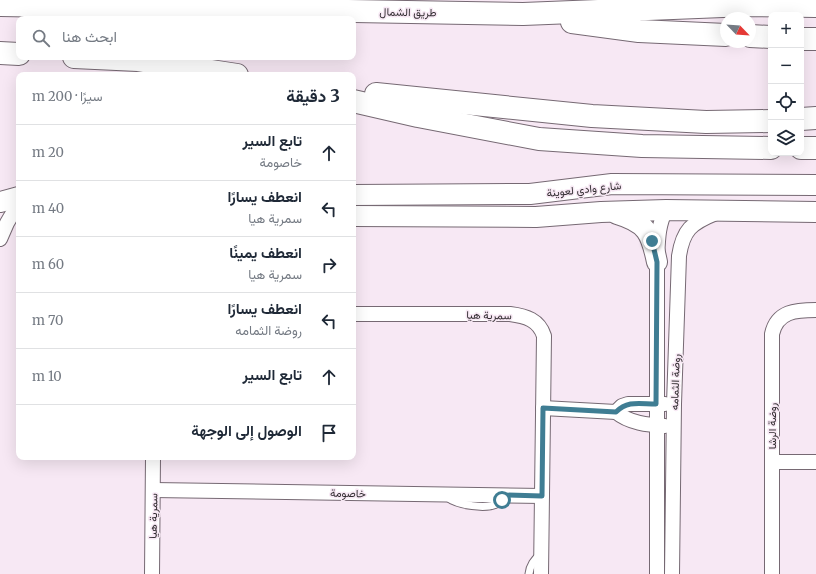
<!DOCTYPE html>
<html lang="ar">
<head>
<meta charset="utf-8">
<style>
	:root { --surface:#fff; --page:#f6f6f7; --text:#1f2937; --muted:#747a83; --line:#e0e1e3 }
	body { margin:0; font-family:Merriweather,Vazirmatn,serif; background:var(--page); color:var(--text); direction:rtl }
	.controls { position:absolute; right:12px; top:12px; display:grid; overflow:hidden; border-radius:8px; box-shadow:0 4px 16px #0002 }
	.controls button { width:36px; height:36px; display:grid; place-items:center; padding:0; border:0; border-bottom:1px solid var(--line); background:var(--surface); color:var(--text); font:20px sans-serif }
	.compass { position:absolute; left:720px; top:12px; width:36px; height:36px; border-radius:50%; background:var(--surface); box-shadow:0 4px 16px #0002; rotate:115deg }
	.stop { position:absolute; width:12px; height:12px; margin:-9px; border:3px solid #3f7d93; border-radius:50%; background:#fff }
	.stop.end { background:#3f7d93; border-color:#fff; box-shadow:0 1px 4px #0008 }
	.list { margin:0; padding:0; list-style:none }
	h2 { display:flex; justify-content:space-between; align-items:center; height:52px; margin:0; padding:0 16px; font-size:17px }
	h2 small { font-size:13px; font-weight:400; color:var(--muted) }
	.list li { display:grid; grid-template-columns:26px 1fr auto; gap:12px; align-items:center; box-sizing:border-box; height:56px; padding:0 16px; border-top:1px solid var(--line) }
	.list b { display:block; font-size:15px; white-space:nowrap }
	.list p { margin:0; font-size:13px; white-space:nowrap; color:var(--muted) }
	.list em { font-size:13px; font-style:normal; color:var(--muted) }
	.icon { flex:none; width:22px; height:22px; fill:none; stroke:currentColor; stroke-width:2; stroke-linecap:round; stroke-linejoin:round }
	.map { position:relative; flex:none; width:816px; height:574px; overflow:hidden; direction:ltr }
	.search { position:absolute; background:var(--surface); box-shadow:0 4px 16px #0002; left:16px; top:16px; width:340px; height:44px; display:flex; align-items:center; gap:10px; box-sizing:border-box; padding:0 14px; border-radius:8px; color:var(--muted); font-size:15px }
	.panel { position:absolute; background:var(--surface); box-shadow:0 4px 16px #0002; left:16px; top:72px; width:340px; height:388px; border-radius:8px; direction:rtl }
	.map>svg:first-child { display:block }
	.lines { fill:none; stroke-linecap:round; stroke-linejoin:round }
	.lane-casing { stroke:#766973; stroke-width:9 }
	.street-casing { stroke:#766973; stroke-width:16 }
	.secondary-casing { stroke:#766973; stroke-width:22 }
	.highway-casing { stroke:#766973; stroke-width:24 }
	.lane { stroke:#fff; stroke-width:7 }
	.street { stroke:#fff; stroke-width:14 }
	.secondary { stroke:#fff; stroke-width:20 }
	.highway { stroke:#fff; stroke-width:22 }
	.route { stroke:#3f7d93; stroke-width:5 }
	.labels { text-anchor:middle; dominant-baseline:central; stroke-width:3; stroke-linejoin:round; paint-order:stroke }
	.street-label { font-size:11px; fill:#322d31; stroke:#f7e8f4 }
</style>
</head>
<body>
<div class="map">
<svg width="816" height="574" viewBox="0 0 816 574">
	<rect width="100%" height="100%" fill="#f7e8f4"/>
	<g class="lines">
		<g class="lane-casing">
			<g id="lane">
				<path d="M447,497C457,505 487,510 498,503C501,501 502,498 504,495"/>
				<path d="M529,574C530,565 534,560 541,554"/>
			</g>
		</g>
		<g class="street-casing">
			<g id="street">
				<polyline points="0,239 7,223 14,211"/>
				<path d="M353,314H510C526,316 539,320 544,336L541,574"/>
				<path d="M543,408L616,412C629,423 648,425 665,426"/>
				<polyline points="616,412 622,406 628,404 665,404"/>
				<polyline points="772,462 816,462"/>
				<polyline points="153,490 542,496"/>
				<polyline points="152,574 153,457"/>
				<path d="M657,574V262C658,245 657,226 666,210"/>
				<path d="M672,574L674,404L679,256C683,230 691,223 716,213"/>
				<path d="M772,574V334C777,311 796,310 816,310"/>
			</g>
		</g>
		<g class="secondary-casing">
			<g id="secondary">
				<polyline points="353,195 530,194 612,184 816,185"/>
				<polyline points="0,202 19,197"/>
				<path d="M617,214C647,223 651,233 657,262"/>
				<polyline points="353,216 536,217 601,212 666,210 816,212"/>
			</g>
		</g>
		<g class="highway-casing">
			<g id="highway">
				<polyline points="0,5 523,14 748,5 816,6"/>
				<polyline points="572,22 639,31 726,35"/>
				<polyline points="750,36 771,37"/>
				<polyline points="801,39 816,39"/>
				<polyline points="0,53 19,54"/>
				<polyline points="74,57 138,60 237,75"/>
				<polyline points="376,94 592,116 706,122 771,121"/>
				<polyline points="353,101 418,116 539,139 642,146 771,148"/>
				<polyline points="801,119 816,118"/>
				<polyline points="801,148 816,148"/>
			</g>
		</g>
		<use href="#lane" class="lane"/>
		<use href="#street" class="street"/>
		<use href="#secondary" class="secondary"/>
		<use href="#highway" class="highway"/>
	</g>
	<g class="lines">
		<path class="route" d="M502,500L504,495L542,496L543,408L616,412C628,400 640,404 656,404L657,262L652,241"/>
	</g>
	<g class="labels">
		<g class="street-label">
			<text transform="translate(408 12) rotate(1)">طريق الشمال</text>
			<text transform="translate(584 189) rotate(-6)">شارع وادي لعوينة</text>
			<text transform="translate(489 315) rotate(1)">سمرية هيا</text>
			<text transform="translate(675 382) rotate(-88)">روضة الثمامه</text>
			<text transform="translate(772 426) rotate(-90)">روضة الرشا</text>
			<text transform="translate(348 493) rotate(1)">خاصومة</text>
			<text transform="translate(153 516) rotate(-89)">سمرية هيا</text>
		</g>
	</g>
</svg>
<div class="controls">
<button>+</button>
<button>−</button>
<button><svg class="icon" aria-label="locate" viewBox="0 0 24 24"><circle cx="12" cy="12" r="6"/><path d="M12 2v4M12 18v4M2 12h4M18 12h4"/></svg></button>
<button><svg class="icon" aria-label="layers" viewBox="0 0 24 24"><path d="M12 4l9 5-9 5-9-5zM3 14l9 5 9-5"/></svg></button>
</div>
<svg class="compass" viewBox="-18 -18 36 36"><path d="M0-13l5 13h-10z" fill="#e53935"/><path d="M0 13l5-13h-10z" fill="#747a83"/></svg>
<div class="stop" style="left:502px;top:500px"></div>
<div class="stop end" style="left:652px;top:241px"></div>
<div class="search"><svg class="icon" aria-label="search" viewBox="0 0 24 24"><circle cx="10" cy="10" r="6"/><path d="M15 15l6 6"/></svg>ابحث هنا</div>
<section class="panel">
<h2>3 دقيقة<small>سيرًا · 200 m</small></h2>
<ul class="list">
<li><svg class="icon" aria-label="ahead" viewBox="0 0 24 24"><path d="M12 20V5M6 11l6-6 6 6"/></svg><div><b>تابع السير</b><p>خاصومة</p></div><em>20 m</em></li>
<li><svg class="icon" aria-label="left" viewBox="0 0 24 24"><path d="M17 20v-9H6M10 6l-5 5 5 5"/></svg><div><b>انعطف يسارًا</b><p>سمرية هيا</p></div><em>40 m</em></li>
<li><svg class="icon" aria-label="right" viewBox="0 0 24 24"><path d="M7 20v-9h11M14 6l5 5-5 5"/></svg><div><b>انعطف يمينًا</b><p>سمرية هيا</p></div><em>60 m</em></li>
<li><svg class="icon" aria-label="left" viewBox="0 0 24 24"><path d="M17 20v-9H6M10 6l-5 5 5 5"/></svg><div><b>انعطف يسارًا</b><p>روضة الثمامه</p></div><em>70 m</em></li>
<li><svg class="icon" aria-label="ahead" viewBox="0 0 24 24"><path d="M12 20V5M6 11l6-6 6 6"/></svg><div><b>تابع السير</b></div><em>10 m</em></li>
<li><svg class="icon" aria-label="arrive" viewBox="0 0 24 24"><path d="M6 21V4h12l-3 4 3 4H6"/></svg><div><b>الوصول إلى الوجهة</b></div></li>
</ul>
</section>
</div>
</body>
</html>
